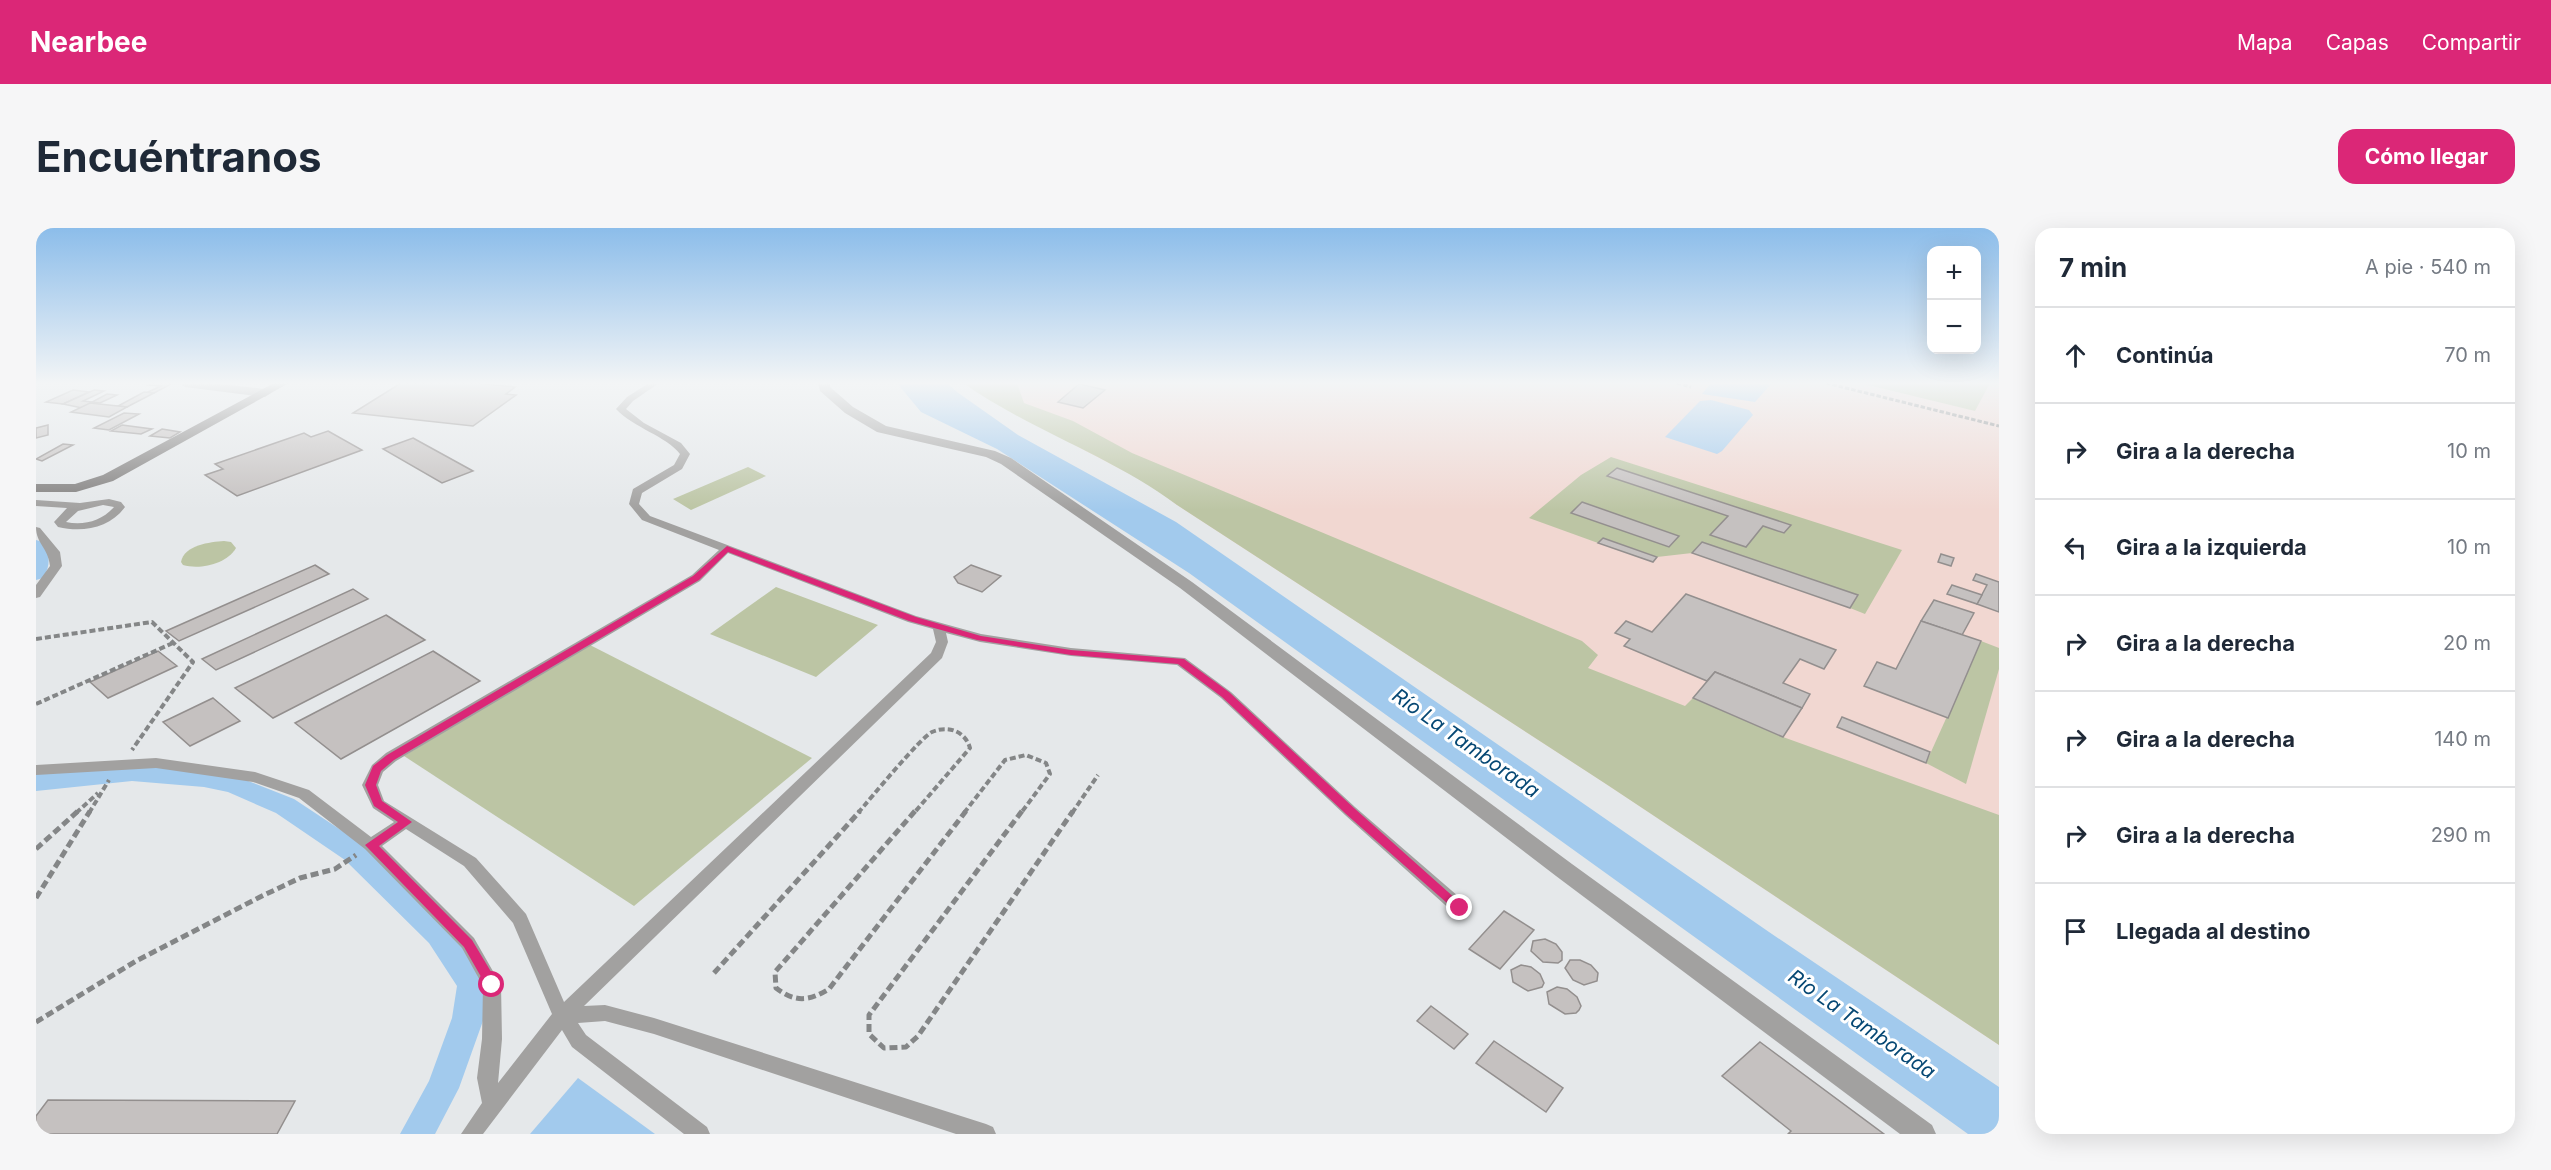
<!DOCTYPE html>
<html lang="es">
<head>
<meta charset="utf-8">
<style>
	:root { --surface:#fff; --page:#f6f6f7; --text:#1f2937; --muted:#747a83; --line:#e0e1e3; --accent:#db2777 }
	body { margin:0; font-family:Inter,sans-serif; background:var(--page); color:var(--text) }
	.controls { position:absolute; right:18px; top:18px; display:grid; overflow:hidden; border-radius:12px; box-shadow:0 6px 24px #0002 }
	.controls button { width:54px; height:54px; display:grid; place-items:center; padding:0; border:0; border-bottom:2px solid var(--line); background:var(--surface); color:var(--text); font:30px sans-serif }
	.stop { position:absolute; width:18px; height:18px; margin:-14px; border:4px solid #db2777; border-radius:50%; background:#fff }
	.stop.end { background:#db2777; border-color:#fff; box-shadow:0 2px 6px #0008 }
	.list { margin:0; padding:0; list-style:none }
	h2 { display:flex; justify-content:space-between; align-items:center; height:78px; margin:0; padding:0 24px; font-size:26px }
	h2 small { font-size:20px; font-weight:400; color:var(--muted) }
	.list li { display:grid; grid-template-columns:39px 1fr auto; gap:18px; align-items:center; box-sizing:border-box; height:96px; padding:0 24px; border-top:2px solid var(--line) }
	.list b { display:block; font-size:22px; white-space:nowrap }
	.list em { font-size:20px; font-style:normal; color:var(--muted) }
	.icon { flex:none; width:33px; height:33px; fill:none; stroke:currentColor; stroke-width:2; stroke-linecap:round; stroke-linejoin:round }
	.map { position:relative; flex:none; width:1963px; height:906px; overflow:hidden; border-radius:18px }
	header { display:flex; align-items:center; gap:36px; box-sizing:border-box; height:84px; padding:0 30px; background:var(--accent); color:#fff }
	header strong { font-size:28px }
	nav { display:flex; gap:33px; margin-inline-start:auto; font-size:21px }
	.intro { display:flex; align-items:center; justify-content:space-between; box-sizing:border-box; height:144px; padding:0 36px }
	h1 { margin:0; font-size:42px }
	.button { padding:15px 27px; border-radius:18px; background:var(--accent); color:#fff; font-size:21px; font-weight:700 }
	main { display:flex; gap:36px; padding:0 36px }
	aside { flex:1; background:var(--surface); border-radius:18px; box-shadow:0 6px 24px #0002 }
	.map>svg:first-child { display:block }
	.education { fill:#f1d7d1 }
	.green { fill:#bcc5a4 }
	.water { fill:#a2caed }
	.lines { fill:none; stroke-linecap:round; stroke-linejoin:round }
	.canal { fill:#a2caed; fill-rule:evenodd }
	.building { fill:#c5c1c0; stroke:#938f8e; stroke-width:1.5 }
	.path-far2 { stroke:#848687; stroke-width:3; stroke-dasharray:4.5 2; stroke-linecap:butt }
	.path-far1 { stroke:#848687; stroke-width:4; stroke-dasharray:6 3; stroke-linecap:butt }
	.path { stroke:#848687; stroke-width:5; stroke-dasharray:8 4; stroke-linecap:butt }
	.lane { fill:#a2a1a0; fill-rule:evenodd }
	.street { fill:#a2a1a0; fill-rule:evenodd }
	.secondary { fill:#817f7e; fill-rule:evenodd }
	.route { fill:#db2777 }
	.labels { text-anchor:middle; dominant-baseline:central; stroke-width:6; stroke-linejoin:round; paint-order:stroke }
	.water-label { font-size:20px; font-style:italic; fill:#064874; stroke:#fff }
</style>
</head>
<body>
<header>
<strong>Nearbee</strong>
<nav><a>Mapa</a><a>Capas</a><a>Compartir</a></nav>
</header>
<div class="intro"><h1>Encuéntranos</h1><a class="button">Cómo llegar</a></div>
<main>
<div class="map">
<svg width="1963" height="906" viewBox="0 0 1963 906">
	<rect width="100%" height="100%" fill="#e5e8ea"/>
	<polygon class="education" points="927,155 1963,155 1963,817 1570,556 1141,277 1111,255 985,189"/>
	<g class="green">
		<path d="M927,155H981L988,175L1037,193L1096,225L1546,413L1562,427L1552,440L1649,478L1657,470L1747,509L1963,587V817L1570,556L1141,277C1075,228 994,202 927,155Z"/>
		<polygon points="1824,155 1954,155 1939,183"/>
		<polygon points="1575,229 1866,322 1829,386 1814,380 1821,367 1666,314 1656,325 1621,329 1567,310 1562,315 1493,290 1545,247"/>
		<polygon points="712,239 730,248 655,282 637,271"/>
		<path d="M188,313L195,314L200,320C191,336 164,342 147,337L145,334C148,317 174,314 188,313Z"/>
		<polygon points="740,359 842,397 780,449 674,406"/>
		<polygon points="1945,413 1963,420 1963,441 1930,556 1890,535"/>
		<polygon points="552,416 776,530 598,678 368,528"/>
	</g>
	<g class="water">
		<polygon points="861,155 911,155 921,164 982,207 1140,294 1733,704 1963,859 1963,906 1932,906 1153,345 961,221 885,184"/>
		<polygon points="1675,155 1736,155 1719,174 1666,166"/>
		<polygon points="1675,172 1713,182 1717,187 1686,223 1681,226 1629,209 1664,173"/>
		<polygon points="542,850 619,906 494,906"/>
	</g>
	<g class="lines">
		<g class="canal">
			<path d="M0,312L7,314C14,326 15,338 7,350L0,352Z"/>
			<polygon points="96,535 168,541 207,551 258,571 329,618 413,699 451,756 448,790 423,860 399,906 364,906 393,853 416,790 421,758 393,715 309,632 240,585 192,564 168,559 96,553 0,563 0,545"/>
		</g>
	</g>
	<g class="building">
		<polygon points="115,155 126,155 135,156 118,165 112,164 125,158 112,157"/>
		<polygon points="365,155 437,155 479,159 470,166 480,167 437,198 317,185"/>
		<polygon points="1043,156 1069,162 1047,180 1022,174"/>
		<polygon points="37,162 53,164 27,176 10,174"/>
		<polygon points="58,162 68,163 47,173 56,174 46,180 27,176"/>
		<polygon points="108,164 118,165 91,179 82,178"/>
		<polygon points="71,166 81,167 64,175 56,174"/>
		<polygon points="54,175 82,178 91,179 73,189 35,184"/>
		<polygon points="88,185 103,186 73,202 58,200"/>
		<polygon points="12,197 12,207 0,210 0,200"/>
		<polygon points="86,197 116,201 105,206 75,203"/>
		<polygon points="126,201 144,204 134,210 114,208"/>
		<polygon points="292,203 326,222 201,268 169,247 187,241 179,236 268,205 275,209"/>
		<polygon points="377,210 437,243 406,255 347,221"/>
		<polygon points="27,216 37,217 6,233 0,231"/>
		<polygon points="1581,240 1755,297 1748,305 1727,298 1710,319 1674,307 1692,288 1571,248"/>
		<polygon points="1546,274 1643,308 1633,319 1535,285"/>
		<polygon points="1567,310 1621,329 1617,334 1562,315"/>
		<polygon points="1666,314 1822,367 1814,380 1656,325"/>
		<polygon points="1905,326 1918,330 1915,338 1902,334"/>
		<polygon points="279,337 293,346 143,413 130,403"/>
		<polygon points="935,337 965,348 946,364 922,355 918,349"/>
		<polygon points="1940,346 1963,354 1963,384 1941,376 1951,357 1937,352"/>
		<polygon points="1916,357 1946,367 1941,376 1911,366"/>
		<polygon points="317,361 332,371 180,442 166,431"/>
		<polygon points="1650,366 1800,422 1788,441 1764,431 1747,455 1774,466 1766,480 1679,444 1671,453 1588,418 1594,411 1579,405 1590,393 1616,404"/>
		<polygon points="1898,372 1938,385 1926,407 1885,393"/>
		<polygon points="350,387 389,412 237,490 199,460"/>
		<polygon points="1885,393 1945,413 1912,490 1828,458 1841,434 1860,441"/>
		<polygon points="122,423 141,438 72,470 54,454"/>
		<polygon points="397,423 444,453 305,531 259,495"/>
		<polygon points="1679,444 1766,480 1747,509 1657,470"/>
		<polygon points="177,470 204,493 154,518 127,494"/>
		<polygon points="1806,489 1894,524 1890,535 1801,499"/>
		<polygon points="1468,683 1498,702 1464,741 1433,721"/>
		<polygon points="1509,711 1520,716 1526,724 1526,732 1522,735 1507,734 1495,723 1497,713"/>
		<polygon points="1534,732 1544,732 1555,737 1562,745 1561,753 1548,757 1537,752 1529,740"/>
		<polygon points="1485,737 1495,739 1504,746 1508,755 1506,759 1492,763 1477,754 1475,742"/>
		<polygon points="1521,759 1531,761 1541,769 1545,778 1543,782 1540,785 1529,786 1513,776 1511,764"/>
		<polygon points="1395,778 1432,806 1418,821 1381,793"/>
		<polygon points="1458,813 1527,860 1510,884 1440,835"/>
		<polygon points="1724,814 1848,906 1752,906 1755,903 1686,848"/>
		<polygon points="12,872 259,873 241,906 0,906 0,888"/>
	</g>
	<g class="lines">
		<g class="path-far2">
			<polyline points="1641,155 1655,159"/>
			<polyline points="1790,155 1963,198"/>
		</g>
		<g class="path-far1">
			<polyline points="0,411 116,394 157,434 96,522"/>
			<polyline points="0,476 137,415"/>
			<polyline points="40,585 62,565"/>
			<polyline points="53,585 73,552"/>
			<path d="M822,585C834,571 885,509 896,504C912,497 929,503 934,520L878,585"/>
			<polyline points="928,585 969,532 990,527 1010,535 1014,546 985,585"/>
			<polyline points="1036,585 1062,547"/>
		</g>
		<g class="path">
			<path d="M879,583L739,744L740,760C760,775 773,773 793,761L930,583"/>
			<polyline points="986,583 833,787 833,806 848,820 870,819 882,808 1037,583"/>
			<polyline points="0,621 42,583"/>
			<polyline points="0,670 54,583"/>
			<polyline points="678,745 824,583"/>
			<polyline points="0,794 100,733 224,669 264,650 299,641 320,627"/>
		</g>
		<g class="lane">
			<path d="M613,155H623L597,173L590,181L608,195L645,215L654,226L646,241L606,265L603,276L614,288L880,388L945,406L1035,420L1149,430L1195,464L1319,579L1430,675L1432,680L1430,685L1424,687L1418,685L1309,587L1185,470L1141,437L1035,428L944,414L910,405L912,414L906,430L548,778L569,777L618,790L950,896L957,899L960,906H920L618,806L569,793L542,795L550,807L671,899L674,906H648L536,819L526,802L447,906H425L446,875L441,850L446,811L447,758L426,720L329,621L263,570L217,554L120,540L0,547V537L120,530L219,544L273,562L335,609L358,594L337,580L326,557L336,537L350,525L656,347L683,322L606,292L593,276L597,261L638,237L644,226C630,208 598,200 580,181L591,169ZM692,325L872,394L897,401L900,414L895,425L528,774L490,686L440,630L348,573L342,557L347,544L360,533L664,353ZM370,601L428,638L477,695L516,786L462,855L466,811L465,757L462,752L438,710L346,618Z"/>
			<path d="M73,271L85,274L89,279C74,300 47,305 22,299L18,294L31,280L0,278V272L44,275ZM67,277L78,279C66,293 47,298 30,294L42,283Z"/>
			<path d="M0,299L4,300L24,324L26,338L4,369L0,370V357L14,338C12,319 0,316 0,299Z"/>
		</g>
		<g class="street">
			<polygon points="143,155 177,155 229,161 235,165 229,169 149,159"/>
			<polygon points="782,155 794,155 794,159 817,179 850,198 959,223 975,230 1156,354 1536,636 1896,897 1900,906 1864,906 1520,648 1144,360 965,236 950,229 841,204 809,185 784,163"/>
		</g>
		<polygon class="secondary" points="238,155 253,155 77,253 40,264 0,264 0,256 39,256 67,247"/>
	</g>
	<linearGradient id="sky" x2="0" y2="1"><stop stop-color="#8cbdea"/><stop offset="0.55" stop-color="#f3f5f6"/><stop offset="1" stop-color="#f3f5f6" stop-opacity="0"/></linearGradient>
	<rect width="1963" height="282" fill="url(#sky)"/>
	<polygon class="route" points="691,318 880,389 945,408 1035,422 1148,431 1193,464 1318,580 1430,680 1428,683 1420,683 1310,586 1186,469 1142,436 1035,427 941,412 873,393 692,324 663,352 358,532 345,543 340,557 346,573 376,594 343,618 436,712 463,757 461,761 452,761 428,719 329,617 362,594 338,578 329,557 337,538 351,527 657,348"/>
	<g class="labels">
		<g class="water-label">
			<text transform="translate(1430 515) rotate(35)">Río La Tamborada</text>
			<text transform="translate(1826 796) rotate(35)">Río La Tamborada</text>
		</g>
	</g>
</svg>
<div class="controls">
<button>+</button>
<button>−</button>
</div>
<div class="stop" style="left:456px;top:757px"></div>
<div class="stop end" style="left:1424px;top:680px"></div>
</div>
<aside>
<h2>7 min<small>A pie · 540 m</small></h2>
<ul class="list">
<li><svg class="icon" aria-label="ahead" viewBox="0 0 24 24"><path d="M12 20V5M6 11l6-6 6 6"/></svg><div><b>Continúa</b></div><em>70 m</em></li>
<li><svg class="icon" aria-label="right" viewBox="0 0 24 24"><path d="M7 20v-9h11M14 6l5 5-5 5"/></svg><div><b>Gira a la derecha</b></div><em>10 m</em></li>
<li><svg class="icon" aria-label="left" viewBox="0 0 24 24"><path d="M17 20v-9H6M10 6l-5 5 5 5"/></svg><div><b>Gira a la izquierda</b></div><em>10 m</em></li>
<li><svg class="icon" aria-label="right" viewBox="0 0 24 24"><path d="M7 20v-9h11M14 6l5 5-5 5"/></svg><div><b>Gira a la derecha</b></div><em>20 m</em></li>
<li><svg class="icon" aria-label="right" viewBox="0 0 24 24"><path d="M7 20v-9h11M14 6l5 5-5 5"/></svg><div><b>Gira a la derecha</b></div><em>140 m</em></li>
<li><svg class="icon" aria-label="right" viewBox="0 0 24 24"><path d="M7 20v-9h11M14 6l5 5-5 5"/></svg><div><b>Gira a la derecha</b></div><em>290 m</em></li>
<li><svg class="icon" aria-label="arrive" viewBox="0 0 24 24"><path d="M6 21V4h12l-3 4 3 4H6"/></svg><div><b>Llegada al destino</b></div></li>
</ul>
</aside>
</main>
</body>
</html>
